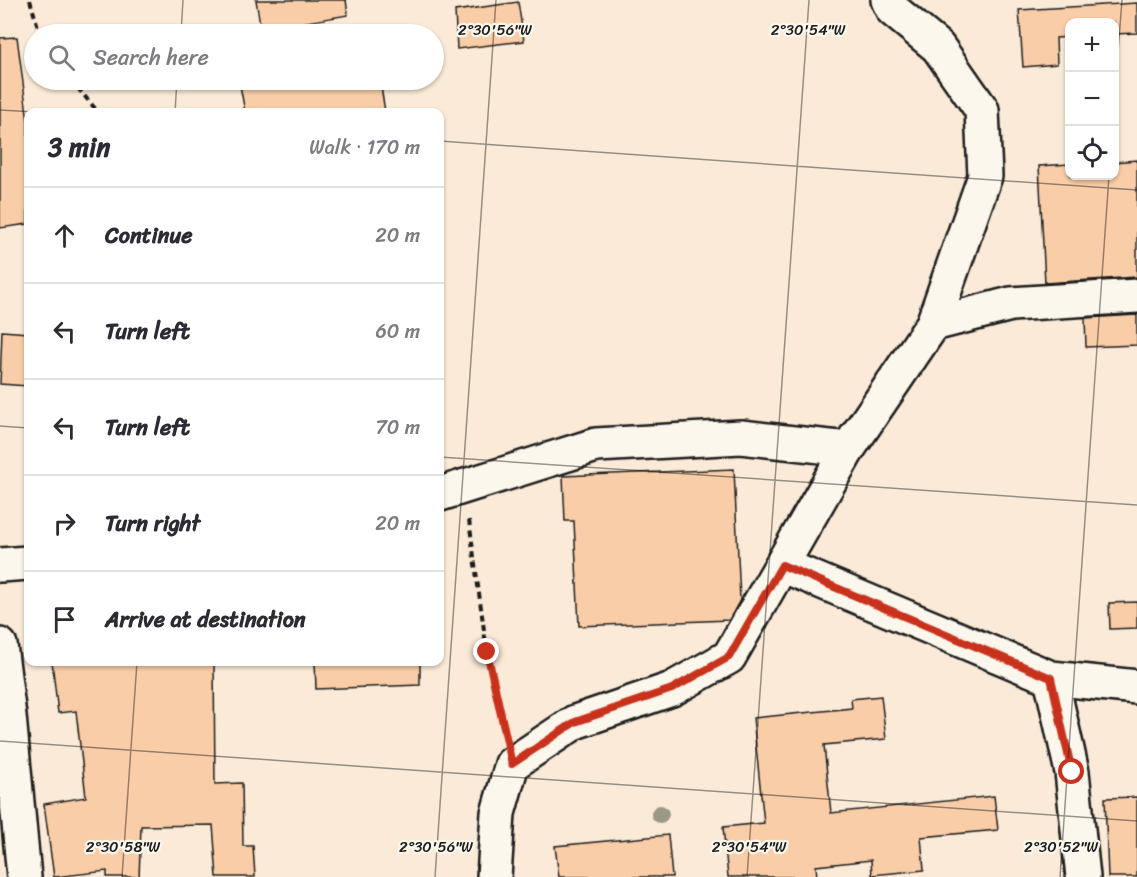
<!DOCTYPE html>
<html lang="en">
<head>
<meta charset="utf-8">
<style>
	:root { --surface:#fff; --page:#f7f7f7; --text:#2b2b33; --muted:#7c7c81; --line:#e1e1e2 }
	body { margin:0; font-family:Sriracha,sans-serif; background:var(--page); color:var(--text) }
	.controls { position:absolute; right:18px; top:18px; display:grid; overflow:hidden; border-radius:12px; box-shadow:0 2px 4px #0004 }
	.controls button { width:54px; height:54px; display:grid; place-items:center; padding:0; border:0; border-bottom:2px solid var(--line); background:var(--surface); color:var(--text); font:30px sans-serif }
	.stop { position:absolute; width:18px; height:18px; margin:-14px; border:4px solid #c8321e; border-radius:50%; background:#fff }
	.stop.end { background:#c8321e; border-color:#fff; box-shadow:0 2px 6px #0008 }
	.list { margin:0; padding:0; list-style:none }
	h2 { display:flex; justify-content:space-between; align-items:center; height:78px; margin:0; padding:0 24px; font-size:26px }
	h2 small { font-size:20px; font-weight:400; color:var(--muted) }
	.list li { display:grid; grid-template-columns:39px 1fr auto; gap:18px; align-items:center; box-sizing:border-box; height:96px; padding:0 24px; border-top:2px solid var(--line) }
	.list b { display:block; font-size:22px; white-space:nowrap }
	.list em { font-size:20px; font-style:normal; color:var(--muted) }
	.icon { flex:none; width:33px; height:33px; fill:none; stroke:currentColor; stroke-width:2; stroke-linecap:round; stroke-linejoin:round }
	.map { position:relative; flex:none; width:1137px; height:877px; overflow:hidden }
	.search { position:absolute; background:var(--surface); box-shadow:0 2px 4px #0004; left:24px; top:24px; width:420px; height:66px; display:flex; align-items:center; gap:15px; box-sizing:border-box; padding:0 21px; border-radius:33px; color:var(--muted); font-size:22px }
	.panel { position:absolute; background:var(--surface); box-shadow:0 2px 4px #0004; left:24px; top:108px; width:420px; height:558px; border-radius:12px }
	.map>svg:first-child { display:block }
	.building { fill:#f9cda7; stroke:#1c1c1c; stroke-width:1.5 }
	.lines { fill:none; stroke-linecap:round; stroke-linejoin:round }
	.minor-casing { stroke:#1c1c1c; stroke-width:38 }
	.path { stroke:#1c1c1c; stroke-width:4; stroke-dasharray:6 4.5; stroke-linecap:butt }
	.minor { stroke:#fbf7ec; stroke-width:33 }
	.tree { fill:#999985 }
	.route { stroke:#c8321e; stroke-width:8 }
	.ticks { fill:none; stroke:#1c1c1c; stroke-width:1.5; stroke-opacity:0.45 }
	.ticks-label { font-size:15px; text-anchor:middle; fill:#1c1c1c; stroke:#fbf7ec; stroke-width:4.5; stroke-linejoin:round; paint-order:stroke }
</style>
</head>
<body>
<div class="map">
<svg width="1137" height="877" viewBox="0 0 1137 877">
	<rect width="100%" height="100%" fill="#faead7"/>
	<filter id="ink" filterUnits="userSpaceOnUse"><feTurbulence type="fractalNoise" baseFrequency=".0167" numOctaves="2"/><feDisplacementMap in="SourceGraphic" scale="12" xChannelSelector="R" yChannelSelector="G"/><feConvolveMatrix kernelMatrix="1 2 1 2 8 2 1 2 1" color-interpolation-filters="sRGB"/></filter>
	<g filter="url(#ink)">
		<g class="building">
			<polygon points="256,0 346,0 348,15 261,30"/>
			<polygon points="518,2 524,41 457,49 455,11"/>
			<polygon points="1137,3 1137,33 1114,34 1114,22 1070,22 1070,37 1056,38 1057,64 1023,67 1019,10"/>
			<polygon points="17,37 28,121 28,224 0,228 0,38"/>
			<polygon points="239,80 380,80 385,112 245,112"/>
			<polygon points="1137,160 1137,277 1045,283 1039,166 1070,164 1070,176 1114,176 1114,162"/>
			<polygon points="1137,315 1137,345 1086,347 1085,318"/>
			<polygon points="2,331 28,333 28,386 0,384"/>
			<polygon points="734,469 740,600 729,620 579,626 574,521 565,521 563,476"/>
			<polygon points="1137,602 1137,628 1110,629 1109,603"/>
			<polygon points="52,662 214,662 215,784 242,783 243,846 253,846 255,877 217,877 213,825 141,826 139,877 107,877 107,871 54,877 44,804 86,797 76,711 58,713"/>
			<polygon points="315,662 420,662 420,685 316,689"/>
			<polygon points="881,696 886,739 824,745 831,813 994,796 998,830 921,837 924,870 872,875 871,860 816,866 817,877 728,877 723,827 764,823 753,718 852,708 851,699"/>
			<polygon points="1137,797 1137,877 1108,877 1105,798"/>
			<polygon points="668,835 672,877 559,877 555,846"/>
		</g>
		<g class="lines">
			<g class="minor-casing">
				<g id="minor">
					<polyline points="933,324 1011,304 1137,296"/>
					<polyline points="440,494 596,445 741,437 848,449"/>
					<polyline points="0,565 28,563"/>
					<polyline points="782,565 1051,678 1137,687"/>
					<polyline points="0,645 9,716 24,877"/>
					<polyline points="1051,678 1072,772 1083,877"/>
					<polyline points="494,877 498,813 512,764 575,722 672,689 729,657 848,449 933,324 985,176 982,110 938,47 893,10 888,0"/>
				</g>
			</g>
			<g class="path">
				<polyline points="30,0 40,34"/>
				<polyline points="71,80 98,112"/>
				<polyline points="469,520 487,652 504,728"/>
			</g>
			<use href="#minor" class="minor"/>
		</g>
		<circle class="tree" cx="660" cy="814" r="9"/>
	</g>
	<g class="lines" filter="url(#ink)">
		<polyline class="route" points="487,652 512,764 575,722 672,689 729,657 782,565 1051,678 1072,772"/>
	</g>
	<path class="ticks" d="M181,34L183,0M1114,103L1122,0M0,110L35,112M175,112L177,80M440,141L1137,190M0,426L28,428M440,457L1137,505M0,741L1137,821M122,877L137,662M435,877L496,0M747,877L809,0M1060,877L1109,176"/>
	<g class="ticks-label">
		<text x="495" y="35">2°30'56"W</text>
		<text x="808" y="35">2°30'54"W</text>
		<text x="123" y="852">2°30'58"W</text>
		<text x="436" y="852">2°30'56"W</text>
		<text x="749" y="852">2°30'54"W</text>
		<text x="1061" y="852">2°30'52"W</text>
	</g>
</svg>
<div class="controls">
<button>+</button>
<button>−</button>
<button><svg class="icon" aria-label="locate" viewBox="0 0 24 24"><circle cx="12" cy="12" r="6"/><path d="M12 2v4M12 18v4M2 12h4M18 12h4"/></svg></button>
</div>
<div class="stop" style="left:1072px;top:772px"></div>
<div class="stop end" style="left:487px;top:652px"></div>
<div class="search"><svg class="icon" aria-label="search" viewBox="0 0 24 24"><circle cx="10" cy="10" r="6"/><path d="M15 15l6 6"/></svg>Search here</div>
<section class="panel">
<h2>3 min<small>Walk · 170 m</small></h2>
<ul class="list">
<li><svg class="icon" aria-label="ahead" viewBox="0 0 24 24"><path d="M12 20V5M6 11l6-6 6 6"/></svg><div><b>Continue</b></div><em>20 m</em></li>
<li><svg class="icon" aria-label="left" viewBox="0 0 24 24"><path d="M17 20v-9H6M10 6l-5 5 5 5"/></svg><div><b>Turn left</b></div><em>60 m</em></li>
<li><svg class="icon" aria-label="left" viewBox="0 0 24 24"><path d="M17 20v-9H6M10 6l-5 5 5 5"/></svg><div><b>Turn left</b></div><em>70 m</em></li>
<li><svg class="icon" aria-label="right" viewBox="0 0 24 24"><path d="M7 20v-9h11M14 6l5 5-5 5"/></svg><div><b>Turn right</b></div><em>20 m</em></li>
<li><svg class="icon" aria-label="arrive" viewBox="0 0 24 24"><path d="M6 21V4h12l-3 4 3 4H6"/></svg><div><b>Arrive at destination</b></div></li>
</ul>
</section>
</div>
</body>
</html>
